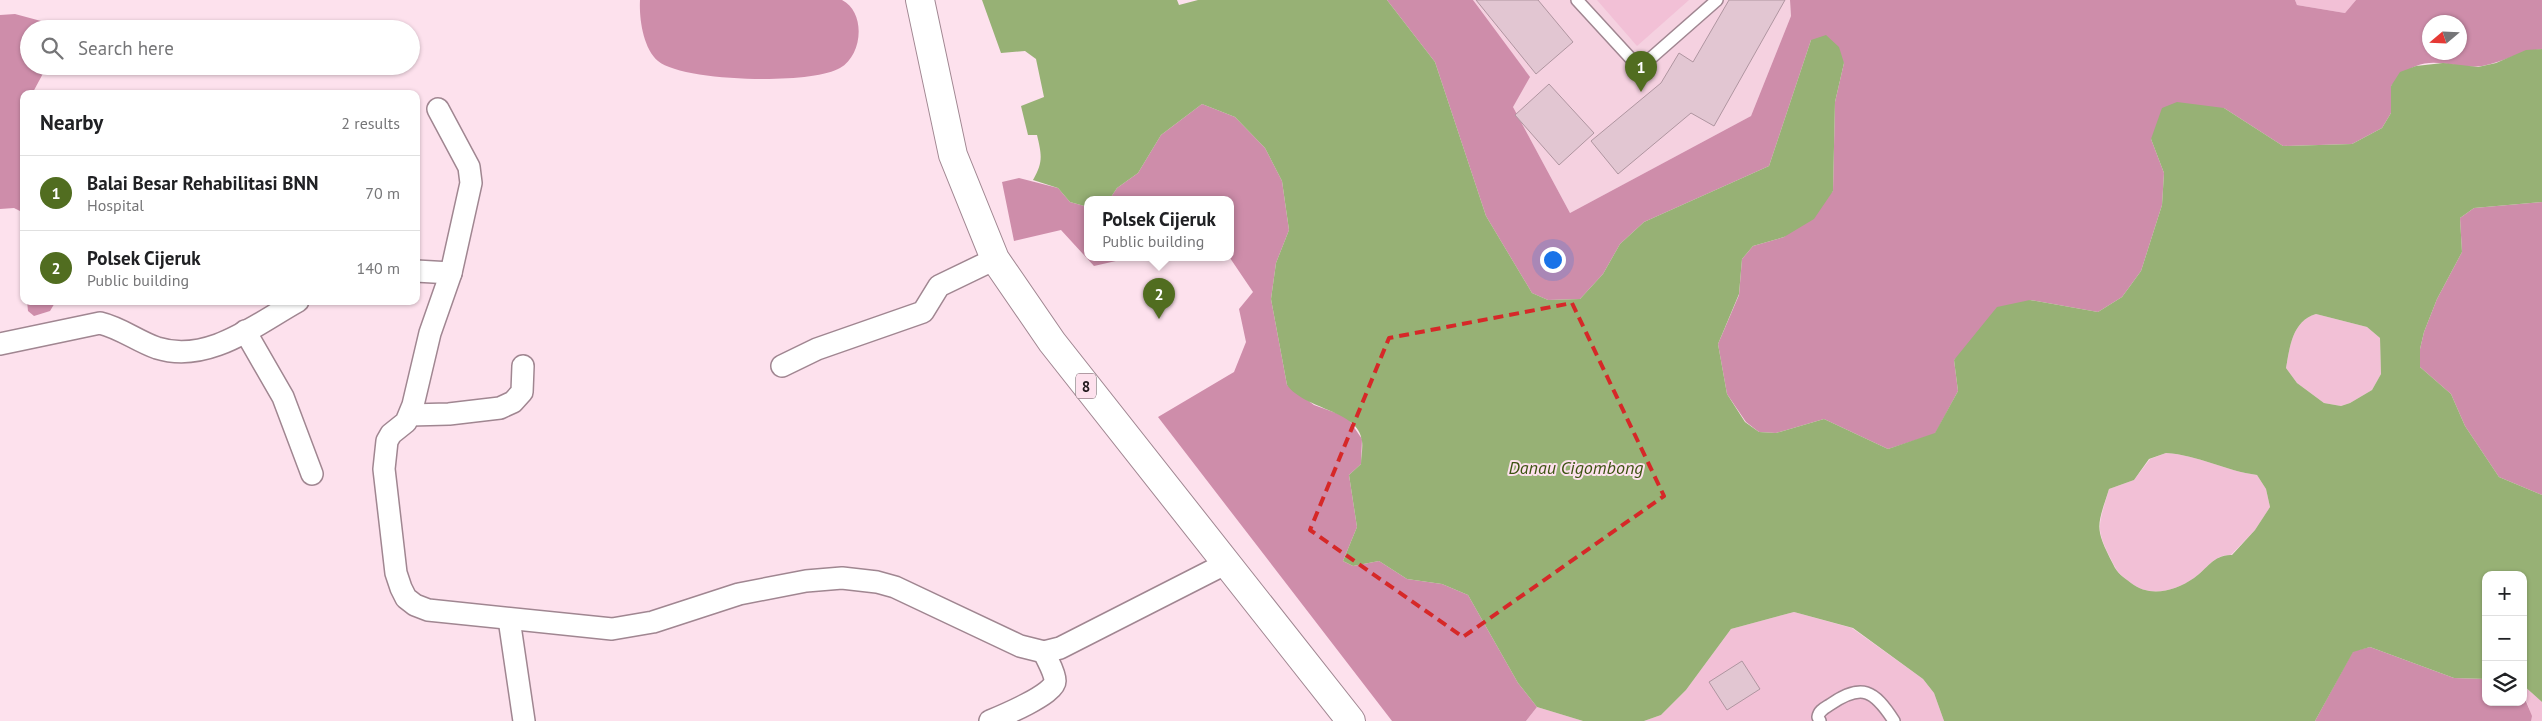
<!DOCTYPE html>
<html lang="en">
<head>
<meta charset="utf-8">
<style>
	:root { --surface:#fff; --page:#f6f6f6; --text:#202124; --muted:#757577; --line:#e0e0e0; --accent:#516d20 }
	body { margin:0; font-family:"PT Sans",sans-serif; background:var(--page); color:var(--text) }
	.controls { position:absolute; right:15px; bottom:15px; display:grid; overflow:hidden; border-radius:10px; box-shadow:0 1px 4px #0004 }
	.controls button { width:45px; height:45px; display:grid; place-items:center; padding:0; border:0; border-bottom:1px solid var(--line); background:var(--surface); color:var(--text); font:25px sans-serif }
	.compass { position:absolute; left:2422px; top:15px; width:45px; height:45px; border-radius:50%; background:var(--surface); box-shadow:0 1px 4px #0004; rotate:251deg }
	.you { position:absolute; left:1552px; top:259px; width:18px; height:18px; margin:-12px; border:4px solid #fff; border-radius:50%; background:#1a73e8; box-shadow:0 0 0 8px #1a73e833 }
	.badge { display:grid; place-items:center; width:32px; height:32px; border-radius:50%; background:var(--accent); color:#fff; font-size:16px; font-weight:700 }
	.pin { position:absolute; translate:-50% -41px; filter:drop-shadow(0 1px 2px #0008) }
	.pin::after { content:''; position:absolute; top:26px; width:18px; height:15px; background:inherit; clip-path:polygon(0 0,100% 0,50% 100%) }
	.popup { position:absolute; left:1084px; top:196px; width:150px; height:65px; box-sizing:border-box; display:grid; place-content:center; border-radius:10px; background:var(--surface); filter:drop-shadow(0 1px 4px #0005); font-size:16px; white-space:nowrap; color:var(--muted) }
	.popup b { font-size:19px; color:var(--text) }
	.popup::after { content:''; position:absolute; left:50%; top:100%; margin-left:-10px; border:10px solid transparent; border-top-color:var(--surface) }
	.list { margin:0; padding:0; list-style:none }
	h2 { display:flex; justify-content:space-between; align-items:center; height:65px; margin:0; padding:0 20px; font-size:21px }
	h2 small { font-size:16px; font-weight:400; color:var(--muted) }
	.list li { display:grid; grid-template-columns:32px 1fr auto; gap:15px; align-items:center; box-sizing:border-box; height:75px; padding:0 20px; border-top:1px solid var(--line) }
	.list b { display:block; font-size:19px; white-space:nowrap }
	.list p { margin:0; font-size:16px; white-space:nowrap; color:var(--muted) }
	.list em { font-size:16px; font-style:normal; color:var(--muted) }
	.icon { flex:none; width:28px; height:28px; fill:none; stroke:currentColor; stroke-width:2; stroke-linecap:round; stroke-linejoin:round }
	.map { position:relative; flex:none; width:2542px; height:721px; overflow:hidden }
	.search { position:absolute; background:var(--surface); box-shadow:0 1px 4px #0004; left:20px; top:20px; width:400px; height:55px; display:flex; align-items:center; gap:12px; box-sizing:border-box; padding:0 18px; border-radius:28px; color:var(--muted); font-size:19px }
	.panel { position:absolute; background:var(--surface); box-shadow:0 1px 4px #0004; left:20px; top:90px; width:400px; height:215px; border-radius:10px }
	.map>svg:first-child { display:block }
	.built { fill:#f5d1e0 }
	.green { fill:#f2c0d6 }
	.forest { fill:#ce8daa; fill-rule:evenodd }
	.water { fill:#97b175; fill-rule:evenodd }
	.building { fill:#e2c6d2; stroke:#af95a0 }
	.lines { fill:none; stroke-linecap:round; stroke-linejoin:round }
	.lane-casing { stroke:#a08691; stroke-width:14 }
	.street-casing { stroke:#a08691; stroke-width:24 }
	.highway-casing { stroke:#a08691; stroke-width:30 }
	.lane { stroke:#fff; stroke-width:11 }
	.street { stroke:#fff; stroke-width:21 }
	.highway { stroke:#fff; stroke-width:28 }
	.marked { fill:none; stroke:#d62828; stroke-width:4; stroke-dasharray:10 6; stroke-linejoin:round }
	.labels { text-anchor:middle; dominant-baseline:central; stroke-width:4; stroke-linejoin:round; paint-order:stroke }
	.shield { fill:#fde1ed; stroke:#64555b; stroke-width:1 }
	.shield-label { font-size:15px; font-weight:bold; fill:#22191d }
	.water-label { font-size:18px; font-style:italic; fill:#3c5311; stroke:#fde1ed }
</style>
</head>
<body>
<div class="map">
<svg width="2542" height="721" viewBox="0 0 2542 721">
	<rect width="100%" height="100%" fill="#fde1ed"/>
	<polygon class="built" points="1473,0 1790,0 1791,16 1751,116 1570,213 1513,107"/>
	<g class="green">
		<polygon points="1597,0 1689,0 1637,46"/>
		<polygon points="2295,0 2356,0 2345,13 2297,5"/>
		<path d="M2316,314L2367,327L2380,338L2381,374L2372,390L2350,403L2341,406L2324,403L2297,383L2286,368C2290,347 2292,321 2316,314Z"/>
		<path d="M2166,453C2198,455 2226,471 2257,475L2266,489L2270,507L2255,530L2231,555C2214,554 2207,569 2194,578C2175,591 2150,598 2131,583C2125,578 2118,574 2115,567C2095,528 2097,530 2109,489L2134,480L2150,459Z"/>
		<polygon points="1794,612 1852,628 1923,679 1934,693 1944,721 1644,721 1661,715 1686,690 1731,629"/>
		<path d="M2523,685L2542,702V721H2531C2532,709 2523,698 2523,685Z"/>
		<polygon points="1537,707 1583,721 1526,721"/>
	</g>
	<g class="forest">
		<path d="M640,0H842C866,12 863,55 840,68C812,85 683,82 658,61C643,48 639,18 640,0Z"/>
		<path d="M1387,0H1473L1530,77L1513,107L1570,213L1751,116L1791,16L1790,0H2295L2297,5L2345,13L2356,0H2542V49C2521,51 2503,62 2482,66C2461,70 2437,57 2416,66C2407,69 2398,80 2391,86V113L2382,128L2352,144L2283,146L2224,108L2151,139L2164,173L2162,205L2141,271L2122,297L2098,312L2030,300L1954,360L1958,391L1935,434L1888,449L1824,419L1776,433L1759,432L1746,422L1727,394L1718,344L1739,295L1742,259L1753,246L1784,237L1833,191L1835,102L1844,63L1811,40L1769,166L1644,222L1620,244L1603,274L1580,299L1548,300L1532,293L1486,216L1435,62ZM2430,22H2460V52H2430Z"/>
		<polygon points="15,14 41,21 52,29 29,29 29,66 47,66 32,94 24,94 24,213 14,208 0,209 0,15"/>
		<polygon points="1202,104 1235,117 1265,148 1282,181 1289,230 1276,263 1271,299 1287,385 1314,405 1347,417 1362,439 1361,464 1349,475 1357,527 1343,561 1353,566 1379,561 1407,579 1442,584 1468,595 1518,683 1537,707 1526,721 1392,721 1158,417 1234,372 1246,342 1239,309 1253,292 1230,258 1230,200 1109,200 1117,188 1138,173 1161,135"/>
		<polygon points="1019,178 1058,188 1070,202 1088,207 1088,258 1129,258 1094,266 1061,230 1014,241 1002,182"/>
		<polygon points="2542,202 2542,495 2499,477 2465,426 2451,394 2420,367 2420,349 2424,332 2437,299 2462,252 2460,218 2474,208"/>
		<polygon points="27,301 56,301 50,311 34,316 28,311"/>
		<polygon points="2370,647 2454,678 2486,679 2486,702 2523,702 2523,694 2532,716 2531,721 2315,721 2353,651"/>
	</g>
	<path class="water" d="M982,0H1177L1179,5L1198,0H1387L1435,62L1486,216L1532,293L1548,300L1580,299L1603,274L1620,244L1644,222L1769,166L1811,40L1826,35L1839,47L1844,63L1835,102L1833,191L1814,219L1784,237L1753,246L1742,259L1739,294L1718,344L1727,394L1745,422L1759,432L1776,433L1824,419L1888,449L1935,433L1958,391L1954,360L1997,307L2030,300L2098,312L2122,297L2141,271L2162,205L2164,173L2151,139L2162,108L2177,102L2224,108L2283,146L2352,144L2382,128L2391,113V86L2400,72L2416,66L2443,63L2478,67L2496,63L2526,50L2542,49V202L2474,208L2460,218L2462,252L2437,299L2424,332L2420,349V367L2451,394L2465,426L2499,477L2542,495V702L2523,685V575H2486V679L2454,678L2370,647L2353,652L2315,721H1944L1934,693L1923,679L1853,628L1794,612L1731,629L1686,690L1661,715L1644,721H1583L1537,707L1518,683L1468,595L1442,584L1407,579L1379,561L1353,566L1343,561L1357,527L1349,475L1361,464C1361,457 1363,448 1362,441C1359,410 1305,410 1287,385L1271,299L1276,263L1289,230L1282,181L1265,148L1235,117L1202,104L1161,135L1138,173L1117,188L1109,200H1088V207L1070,202L1058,188L1033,180C1043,162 1042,156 1037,135H1028L1021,106L1044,97L1036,59L1025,51L1001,53ZM2316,314L2367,327L2380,338L2381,374L2372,390L2350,403L2341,406L2324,403L2297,383L2286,368C2290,347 2292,321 2316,314ZM2166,453C2198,455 2226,471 2257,475L2266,489L2270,507L2255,530L2232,555C2214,554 2207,569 2194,578C2175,591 2150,598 2131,583C2123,577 2117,573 2113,564C2094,527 2097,527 2109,489L2134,480L2149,459Z"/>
	<g class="building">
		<polygon points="1476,0 1538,0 1573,42 1536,74"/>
		<polygon points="1729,0 1785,0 1714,126 1691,113 1618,174 1591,141 1661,83 1679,53 1693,62"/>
		<polygon points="1549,84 1594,133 1559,165 1515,115"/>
		<polygon points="1742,661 1760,689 1727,710 1709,682"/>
	</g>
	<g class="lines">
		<g class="lane-casing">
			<g id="lane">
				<polyline points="1577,0 1634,62 1643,65 1717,0"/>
				<path d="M1820,721L1818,717C1819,710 1825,708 1831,704C1862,683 1874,690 1894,721"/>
			</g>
		</g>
		<g class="street-casing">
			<g id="street">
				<polyline points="438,109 469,167 471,183 451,273 430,333 413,405 406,422 391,434 387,441 384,469 396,573 401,588 406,598 415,605 428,610 612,629 653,622 739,594 806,581 842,578 877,582 895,587 1020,646 1044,652 1060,648 1225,564"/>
				<polyline points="416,271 451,273"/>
				<polyline points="245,331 283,397 312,474"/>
				<path d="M0,344L100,323C121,328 137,341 157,348C208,364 255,325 298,301"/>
				<polyline points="782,366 817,349 923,312 939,286 995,259"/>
				<polyline points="410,415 449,414 500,408 513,402 522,392 523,366"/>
				<polyline points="509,619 524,721"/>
				<path d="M990,721C1002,716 1055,694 1055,681C1055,672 1047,660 1044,652"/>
			</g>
		</g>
		<g class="highway-casing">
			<polyline id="highway" points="920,0 953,155 995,259 1052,342 1351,721"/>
		</g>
		<use href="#lane" class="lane"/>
		<use href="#street" class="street"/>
		<use href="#highway" class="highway"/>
	</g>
	<path class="marked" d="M1572,303L1664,496L1463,637L1310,530L1389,338Z"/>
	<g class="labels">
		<rect class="shield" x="1076" y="373.5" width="20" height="25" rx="4"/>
		<g class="shield-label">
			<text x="1086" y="386">8</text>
		</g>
		<g class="water-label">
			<text x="1576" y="467">Danau Cigombong</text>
		</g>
	</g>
</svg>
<div class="controls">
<button>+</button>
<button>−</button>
<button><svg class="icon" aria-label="layers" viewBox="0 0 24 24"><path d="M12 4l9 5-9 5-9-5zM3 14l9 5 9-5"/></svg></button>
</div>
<svg class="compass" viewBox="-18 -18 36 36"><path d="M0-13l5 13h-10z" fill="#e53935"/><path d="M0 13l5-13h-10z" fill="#757577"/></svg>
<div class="you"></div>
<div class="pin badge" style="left:1641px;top:92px">1</div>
<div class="pin badge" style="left:1159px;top:319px">2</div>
<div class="popup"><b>Polsek Cijeruk</b>Public building</div>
<div class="search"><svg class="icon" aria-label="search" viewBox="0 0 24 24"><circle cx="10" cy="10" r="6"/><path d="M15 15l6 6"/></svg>Search here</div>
<section class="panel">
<h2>Nearby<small>2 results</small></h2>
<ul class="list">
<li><span class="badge">1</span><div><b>Balai Besar Rehabilitasi BNN</b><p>Hospital</p></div><em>70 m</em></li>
<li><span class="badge">2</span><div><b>Polsek Cijeruk</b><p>Public building</p></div><em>140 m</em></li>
</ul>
</section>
</div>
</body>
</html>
